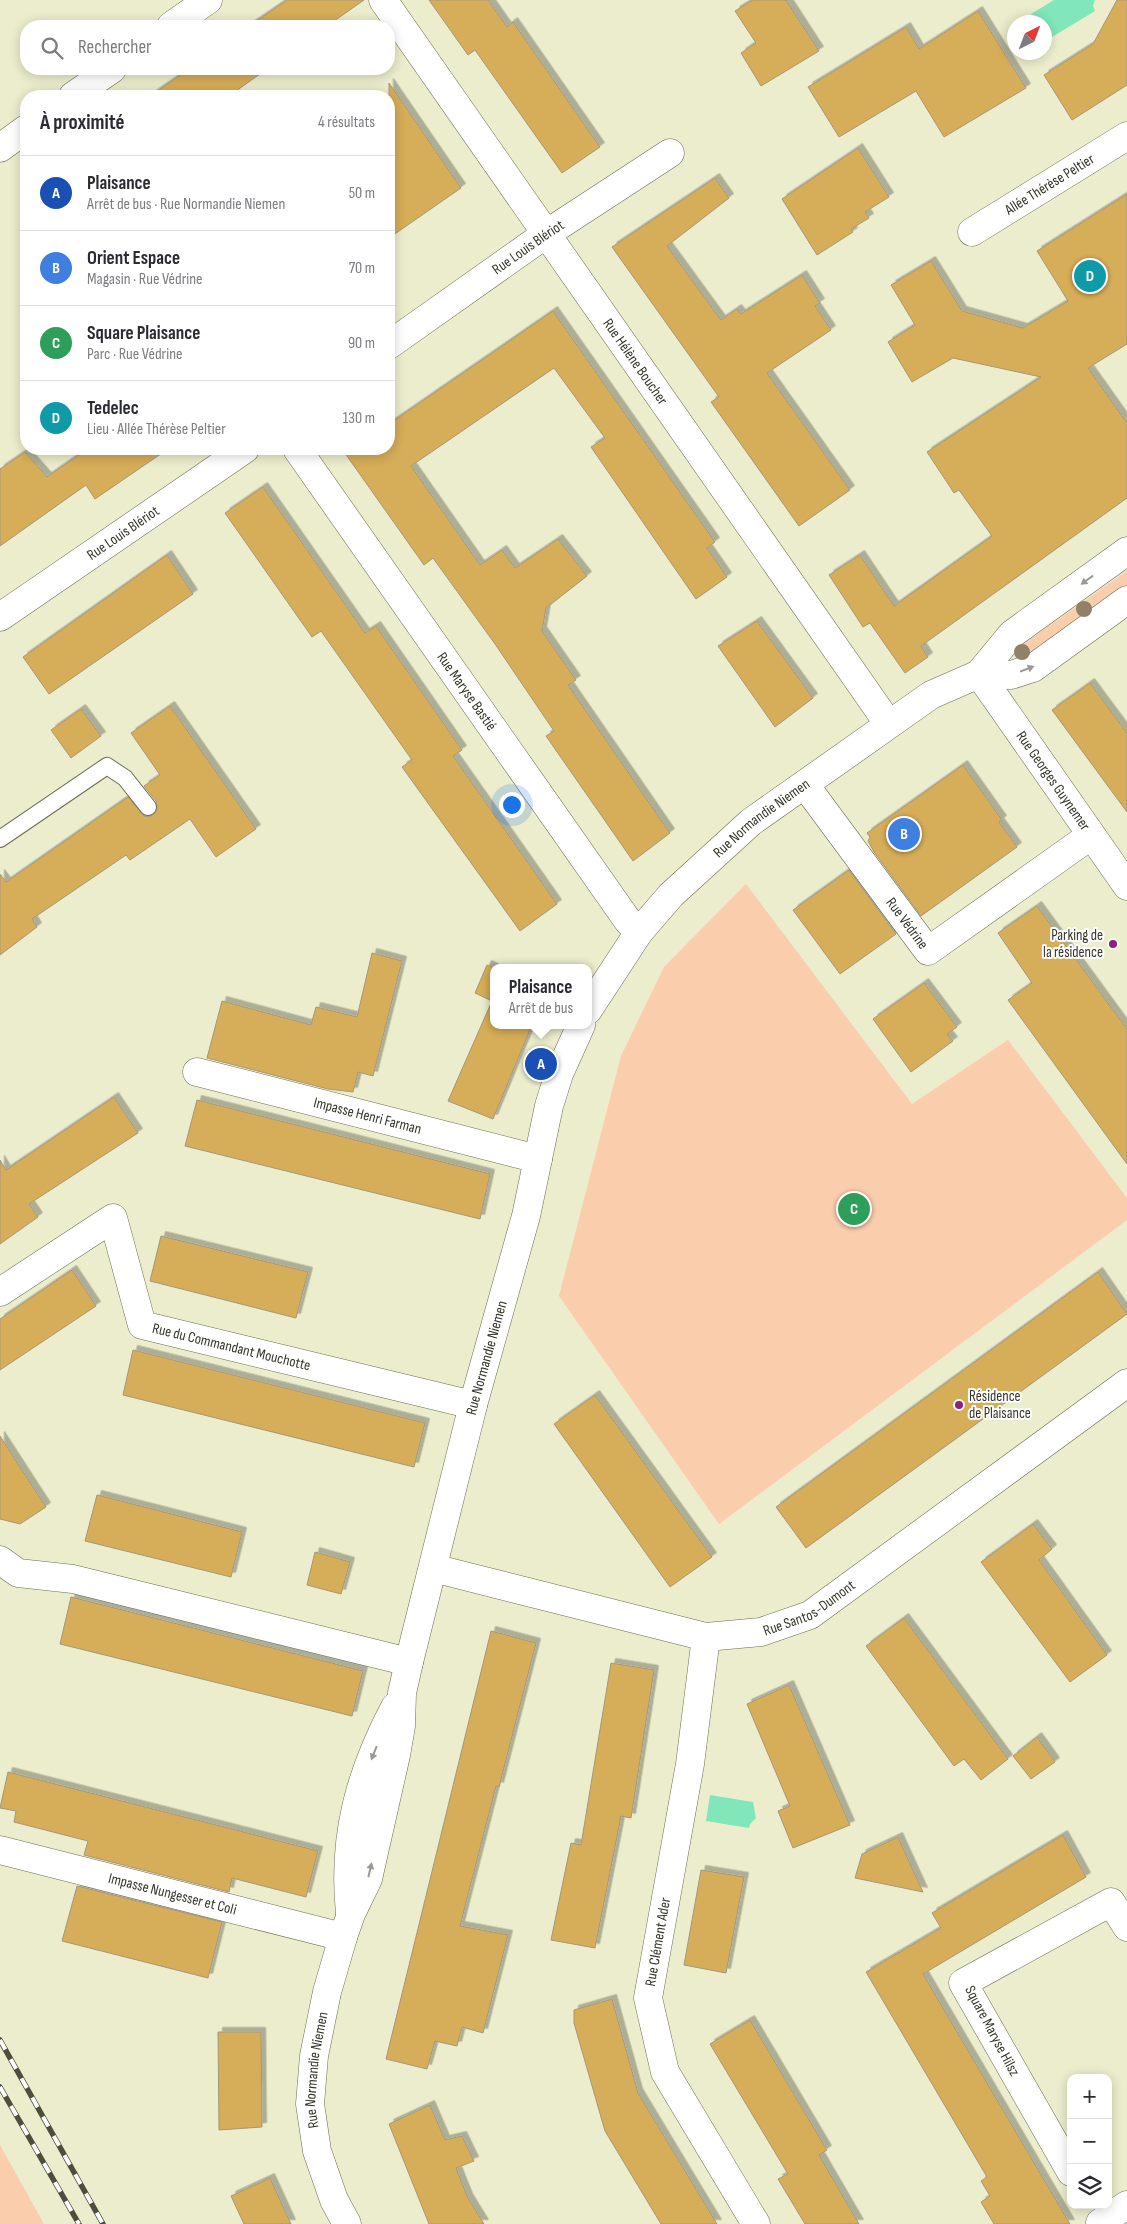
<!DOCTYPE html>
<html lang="fr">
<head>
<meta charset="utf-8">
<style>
	:root { --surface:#fff; --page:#f7f7f7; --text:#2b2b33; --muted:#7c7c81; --line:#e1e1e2; --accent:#921e7d }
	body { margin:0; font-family:"Sofia Sans Condensed",sans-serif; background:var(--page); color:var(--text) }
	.controls { position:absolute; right:15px; bottom:15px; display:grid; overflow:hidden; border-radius:10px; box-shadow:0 2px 12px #0003 }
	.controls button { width:45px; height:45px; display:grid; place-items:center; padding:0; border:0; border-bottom:1px solid var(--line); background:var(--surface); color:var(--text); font:25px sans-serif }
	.compass { position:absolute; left:1007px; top:15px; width:45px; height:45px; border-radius:50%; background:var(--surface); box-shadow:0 2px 12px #0003; rotate:42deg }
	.you { position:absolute; left:511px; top:804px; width:18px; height:18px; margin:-12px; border:4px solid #fff; border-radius:50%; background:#1a73e8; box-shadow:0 0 0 8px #1a73e833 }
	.badge { display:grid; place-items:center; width:32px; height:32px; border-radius:50%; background:var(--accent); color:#fff; font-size:16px; font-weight:700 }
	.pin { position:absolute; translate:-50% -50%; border:2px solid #fff; box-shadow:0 1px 5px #0006 }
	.popup { position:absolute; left:490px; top:964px; width:102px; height:65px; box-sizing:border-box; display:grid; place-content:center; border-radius:10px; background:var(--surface); filter:drop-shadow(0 1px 4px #0005); font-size:16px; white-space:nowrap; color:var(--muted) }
	.popup b { font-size:19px; color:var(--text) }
	.popup::after { content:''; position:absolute; left:50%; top:100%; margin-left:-10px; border:10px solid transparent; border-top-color:var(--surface) }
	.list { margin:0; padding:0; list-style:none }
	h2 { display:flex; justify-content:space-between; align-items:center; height:65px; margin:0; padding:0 20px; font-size:21px }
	h2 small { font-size:16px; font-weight:400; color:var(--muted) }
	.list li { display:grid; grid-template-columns:32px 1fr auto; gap:15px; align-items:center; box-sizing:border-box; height:75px; padding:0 20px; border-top:1px solid var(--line) }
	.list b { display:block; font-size:19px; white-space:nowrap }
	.list p { margin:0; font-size:16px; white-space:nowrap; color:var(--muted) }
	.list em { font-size:16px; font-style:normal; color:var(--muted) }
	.icon { flex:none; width:28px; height:28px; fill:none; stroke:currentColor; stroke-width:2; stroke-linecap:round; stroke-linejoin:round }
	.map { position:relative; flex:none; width:1127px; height:2224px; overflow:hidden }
	.search { position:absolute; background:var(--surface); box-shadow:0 2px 12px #0003; left:20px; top:20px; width:375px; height:55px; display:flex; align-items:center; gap:12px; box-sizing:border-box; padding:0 18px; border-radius:20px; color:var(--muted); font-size:19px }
	.panel { position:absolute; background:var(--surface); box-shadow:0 2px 12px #0003; left:20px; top:90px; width:375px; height:365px; border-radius:20px }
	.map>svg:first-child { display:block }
	.green { fill:#facdad }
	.water { fill:#81e6ba }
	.building { fill:#d6ad58; stroke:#a5977b; filter:url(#shadow) }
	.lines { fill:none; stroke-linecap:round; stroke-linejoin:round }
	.service-casing { stroke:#6b6d51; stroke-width:18 }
	.minor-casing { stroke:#6b6d51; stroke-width:29 }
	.service { stroke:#fff; stroke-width:16 }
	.minor { stroke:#fff; stroke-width:28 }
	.rail-casing { stroke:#4d4e3f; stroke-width:5.5 }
	.rail { stroke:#fff; stroke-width:4; stroke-dasharray:11; stroke-linecap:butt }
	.tree { fill:#918166 }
	.oneway { fill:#9a9a94 }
	.poi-dot { fill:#921e7d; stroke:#fff; stroke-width:2 }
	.labels { text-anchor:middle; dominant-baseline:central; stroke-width:4; stroke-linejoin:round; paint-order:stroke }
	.street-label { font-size:15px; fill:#353529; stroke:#fff }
	.poi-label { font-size:15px; fill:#353529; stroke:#fff; text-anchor:end }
</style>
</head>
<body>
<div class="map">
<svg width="1127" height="2224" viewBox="0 0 1127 2224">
	<defs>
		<filter id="shadow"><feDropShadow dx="4.5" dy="-4.5" stdDeviation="0" flood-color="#0004"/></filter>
	</defs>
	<rect width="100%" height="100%" fill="#ebedcd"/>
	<g class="green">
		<polygon points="1127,571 1127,587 1021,662 1016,657 1015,650"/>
		<polygon points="746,884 912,1104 1008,1040 1127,1198 1127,1220 719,1524 559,1296 621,1056 664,967"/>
		<polygon points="0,2145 44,2224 0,2224"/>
	</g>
	<g class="water">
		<polygon points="1054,0 1095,0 1093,6 1095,11 1047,40 1045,36 1044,22 1036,22 1031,14"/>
		<polygon points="710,1795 753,1802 756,1818 750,1824 749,1828 706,1821"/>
	</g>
	<g class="building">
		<polygon points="287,0 364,0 327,26 249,26"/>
		<polygon points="429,0 488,0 507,27 513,22 600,147 562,173 475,50 468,55"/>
		<polygon points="753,0 786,0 819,51 761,86 741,53 756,43 735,11"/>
		<polygon points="1117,0 1127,0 1127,85 1072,120 1044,75 1093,44"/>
		<polygon points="978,11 1026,88 944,137 916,91 839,137 808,87 906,27 919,49"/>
		<polygon points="189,69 267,69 229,96 150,96"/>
		<polygon points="389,83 461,188 389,238"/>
		<polygon points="858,148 889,197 865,212 869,218 851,229 853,232 817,255 782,199"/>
		<polygon points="715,178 729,198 667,246 721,320 737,309 741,314 802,275 820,303 815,306 831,330 767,373 850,490 799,526 711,402 719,397 612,247"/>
		<polygon points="1127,194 1127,344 1088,368 1127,423 1127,498 921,646 928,657 905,673 870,623 863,627 829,575 860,555 894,606 992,536 959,490 954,493 927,452 1041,377 953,358 912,382 888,342 915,325 891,285 931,261 962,311 1023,328 1068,301 1037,251"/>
		<polygon points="553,311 715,542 707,548 727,577 696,599 591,447 605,438 554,368 411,466 480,565 502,550 515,568 558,539 587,576 546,608 542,631 576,680 568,685 670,833 633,861 546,736 554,731 495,644 433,558 424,565 342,449 389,449 389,424"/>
		<polygon points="87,449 168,449 95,499 86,485 0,546 0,469 25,452 47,477"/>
		<polygon points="263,487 365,633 376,626 462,750 453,756 557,904 520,931 402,767 412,760 321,631 312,637 225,513"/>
		<polygon points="167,555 193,594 49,694 23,657"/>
		<polygon points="757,621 813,698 775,727 718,646"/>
		<polygon points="1090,683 1127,733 1127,812 1052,710"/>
		<polygon points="170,706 256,829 216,857 190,819 130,860 126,855 32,919 37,927 0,955 0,874 6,882 128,797 144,816 150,817 157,811 156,801 144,786 160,775 131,733"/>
		<polygon points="81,709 101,736 71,758 51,730"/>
		<polygon points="963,765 1002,820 999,822 1017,847 921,916 874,852 868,841 870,837 867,833"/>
		<polygon points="849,870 896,934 840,974 793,910"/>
		<polygon points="1037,906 1127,1029 1127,1164 1008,1000 1032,983 998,933"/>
		<polygon points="372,953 402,961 373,1076 358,1072 353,1092 328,1089 207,1058 222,1001 311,1025 316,1007 357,1017"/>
		<polygon points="487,965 494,968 494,1025 532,1025 493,1119 448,1101 492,1001 475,993"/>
		<polygon points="924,983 957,1027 947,1034 953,1041 911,1072 873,1019"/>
		<polygon points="114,1097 138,1133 29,1204 38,1217 0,1244 0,1160 6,1170"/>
		<polygon points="197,1100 490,1174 480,1219 185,1146"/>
		<polygon points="161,1236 308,1272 296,1318 150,1281"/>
		<polygon points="72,1270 96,1306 0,1370 0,1319"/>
		<polygon points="1098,1272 1127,1314 806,1548 776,1507"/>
		<polygon points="133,1350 425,1423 414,1467 123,1395"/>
		<polygon points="595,1395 712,1557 670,1587 554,1424"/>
		<polygon points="0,1436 46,1507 20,1524 0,1519"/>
		<polygon points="97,1495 242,1532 231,1577 85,1541"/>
		<polygon points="1033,1524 1052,1549 1039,1560 1107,1655 1070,1682 981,1562"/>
		<polygon points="315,1552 350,1562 341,1594 307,1585"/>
		<polygon points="71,1597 363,1671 352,1716 60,1644"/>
		<polygon points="904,1618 1008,1759 981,1780 964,1759 954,1766 866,1646"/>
		<polygon points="491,1631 536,1643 499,1787 496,1786 460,1926 508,1935 483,2033 462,2027 457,2046 435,2041 427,2069 386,2059"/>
		<polygon points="611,1663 654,1670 631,1818 621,1816 595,1948 551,1940 571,1843 581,1845"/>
		<polygon points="789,1685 850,1825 793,1848 778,1811 790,1806 747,1704"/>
		<polygon points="1037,1737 1055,1762 1031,1779 1013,1756"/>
		<polygon points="8,1772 318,1851 306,1897 232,1878 229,1892 84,1855 88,1841 14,1822 16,1811 0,1808"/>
		<polygon points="1063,1835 1086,1877 923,1974 1070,2224 994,2224 981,2202 990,2196 981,2181 987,2177 866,1972 941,1928 932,1913"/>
		<polygon points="898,1837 923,1892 855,1878 862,1854"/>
		<polygon points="701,1870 744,1877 726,1973 684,1965"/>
		<polygon points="77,1886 222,1922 208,1978 62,1941"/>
		<polygon points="612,1999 638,2093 717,2224 661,2224 605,2131 574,2023 574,2010"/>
		<polygon points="750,2020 827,2150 819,2155 859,2224 805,2224 778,2179 788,2174 710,2044"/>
		<polygon points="218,2032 261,2032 262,2127 219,2130"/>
		<polygon points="430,2105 445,2140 462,2136 474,2161 456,2168 468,2198 484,2224 429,2224 389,2124"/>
		<polygon points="270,2178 291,2224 244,2224 231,2196"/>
	</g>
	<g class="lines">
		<g class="service-casing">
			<polyline id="service" points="0,839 107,766 125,778 148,807"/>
		</g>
		<g class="minor-casing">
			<g id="minor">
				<path id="s1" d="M383,0L888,723"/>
				<polyline points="171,26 208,0"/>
				<polyline points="73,96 112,69"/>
				<polyline points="0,148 26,129"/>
				<path id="s2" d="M972,232L1127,136"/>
				<path id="s3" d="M389,345L546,234L670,153"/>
				<path id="s4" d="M297,449L628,921L639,932"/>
				<path id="s5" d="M0,617L245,449"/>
				<path id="s6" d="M979,674L1127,886"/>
				<polyline points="979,674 1012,634 1127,551"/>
				<path id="s7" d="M805,785L928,951L1090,836"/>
				<path id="s8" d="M588,1010L639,932L671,895L751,822L931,695L979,674L1011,675L1033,668L1127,600"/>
				<path id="s9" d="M197,1072L538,1159"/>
				<path id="s10" d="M0,1292L113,1218L142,1325L473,1405"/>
				<polyline points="0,1560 18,1573 73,1579 409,1662"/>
				<path id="s11" d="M433,1568L706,1637L761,1632L810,1615L1127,1383"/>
				<polyline points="706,1637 690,1764 648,1998 665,2072 756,2224"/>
				<path id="s12" d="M0,1850L343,1937"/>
				<path d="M350,1913C342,1837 360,1773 395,1707"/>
				<polyline points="1071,2172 963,1983 1111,1902 1127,1927"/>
				<polyline points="1100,2223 1127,2205"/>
				<path id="s13" d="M347,2224L334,2200L317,2151L310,2104L314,2056L327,1992L343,1937L351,1914L368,1879L396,1755L401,1726L402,1693L409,1662L473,1405L526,1216L549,1106L559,1074L581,1025"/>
			</g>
		</g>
		<use href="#service" class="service"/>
		<use href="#minor" class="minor"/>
		<g class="rail-casing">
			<g id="rail">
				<polyline points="0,2040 103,2224"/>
				<polyline points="0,2087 79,2224"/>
			</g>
		</g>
		<use href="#rail" class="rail"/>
	</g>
	<g class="tree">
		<circle cx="1084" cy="609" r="8"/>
		<circle cx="1022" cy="652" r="8"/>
	</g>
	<defs><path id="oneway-solid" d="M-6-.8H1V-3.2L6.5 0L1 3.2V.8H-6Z" transform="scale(1.25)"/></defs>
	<g class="oneway">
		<use href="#oneway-solid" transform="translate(1087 580) rotate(144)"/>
		<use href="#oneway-solid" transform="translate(1027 669) rotate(-21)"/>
		<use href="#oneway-solid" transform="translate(374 1753) rotate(112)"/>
		<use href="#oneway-solid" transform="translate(370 1870) rotate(-77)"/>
	</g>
	<g class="poi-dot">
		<circle cx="1113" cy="944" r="5"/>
		<circle cx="959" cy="1405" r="5"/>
	</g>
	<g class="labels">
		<g class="street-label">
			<text stroke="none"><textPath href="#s2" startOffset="91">Allée Thérèse Peltier</textPath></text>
			<text stroke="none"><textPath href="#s3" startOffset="170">Rue Louis Blériot</textPath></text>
			<text stroke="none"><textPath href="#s1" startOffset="441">Rue Hélène Boucher</textPath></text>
			<text stroke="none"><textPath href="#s5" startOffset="149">Rue Louis Blériot</textPath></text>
			<text stroke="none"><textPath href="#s4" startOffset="296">Rue Maryse Bastié</textPath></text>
			<text stroke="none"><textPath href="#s6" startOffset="130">Rue Georges Guynemer</textPath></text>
			<text stroke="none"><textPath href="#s8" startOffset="261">Rue Normandie Niemen</textPath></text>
			<text stroke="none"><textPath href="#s7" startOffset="172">Rue Védrine</textPath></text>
			<text stroke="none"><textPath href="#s9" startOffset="176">Impasse Henri Farman</textPath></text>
			<text stroke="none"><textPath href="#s10" startOffset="338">Rue du Commandant Mouchotte</textPath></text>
			<text stroke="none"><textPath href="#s13" startOffset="896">Rue Normandie Niemen</textPath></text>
			<text stroke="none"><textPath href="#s11" startOffset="391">Rue Santos-Dumont</textPath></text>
			<text stroke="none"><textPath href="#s12" startOffset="178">Impasse Nungesser et Coli</textPath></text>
			<text transform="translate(658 1942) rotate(-80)">Rue Clément Ader</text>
			<text transform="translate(992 2031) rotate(62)">Square Maryse Hilsz</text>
			<text stroke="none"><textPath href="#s13" startOffset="161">Rue Normandie Niemen</textPath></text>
		</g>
		<g class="poi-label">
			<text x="1103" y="935">Parking de<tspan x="1103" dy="17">la résidence</tspan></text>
			<text x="969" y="1396" text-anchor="start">Résidence<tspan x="969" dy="17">de Plaisance</tspan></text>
		</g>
	</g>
</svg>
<div class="controls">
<button>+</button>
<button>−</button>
<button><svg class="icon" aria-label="layers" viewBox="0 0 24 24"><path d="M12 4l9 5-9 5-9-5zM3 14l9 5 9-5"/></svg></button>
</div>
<svg class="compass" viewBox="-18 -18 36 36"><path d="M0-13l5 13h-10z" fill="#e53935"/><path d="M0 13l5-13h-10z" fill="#7c7c81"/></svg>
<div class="you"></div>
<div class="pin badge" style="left:541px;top:1064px;background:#1a4fb4">A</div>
<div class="popup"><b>Plaisance</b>Arrêt de bus</div>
<div class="pin badge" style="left:904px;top:834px;background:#3f7fe0">B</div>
<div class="pin badge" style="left:854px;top:1209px;background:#2e9e5b">C</div>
<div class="pin badge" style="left:1090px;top:276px;background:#0f9aa8">D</div>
<div class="search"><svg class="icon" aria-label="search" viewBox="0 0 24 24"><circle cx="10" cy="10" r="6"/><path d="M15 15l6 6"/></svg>Rechercher</div>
<section class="panel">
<h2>À proximité<small>4 résultats</small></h2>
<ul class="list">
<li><span class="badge" style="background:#1a4fb4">A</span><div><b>Plaisance</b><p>Arrêt de bus · Rue Normandie Niemen</p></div><em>50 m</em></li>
<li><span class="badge" style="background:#3f7fe0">B</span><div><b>Orient Espace</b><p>Magasin · Rue Védrine</p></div><em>70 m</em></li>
<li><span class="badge" style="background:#2e9e5b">C</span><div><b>Square Plaisance</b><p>Parc · Rue Védrine</p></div><em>90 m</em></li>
<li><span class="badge" style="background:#0f9aa8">D</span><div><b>Tedelec</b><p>Lieu · Allée Thérèse Peltier</p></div><em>130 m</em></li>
</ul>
</section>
</div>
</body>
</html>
